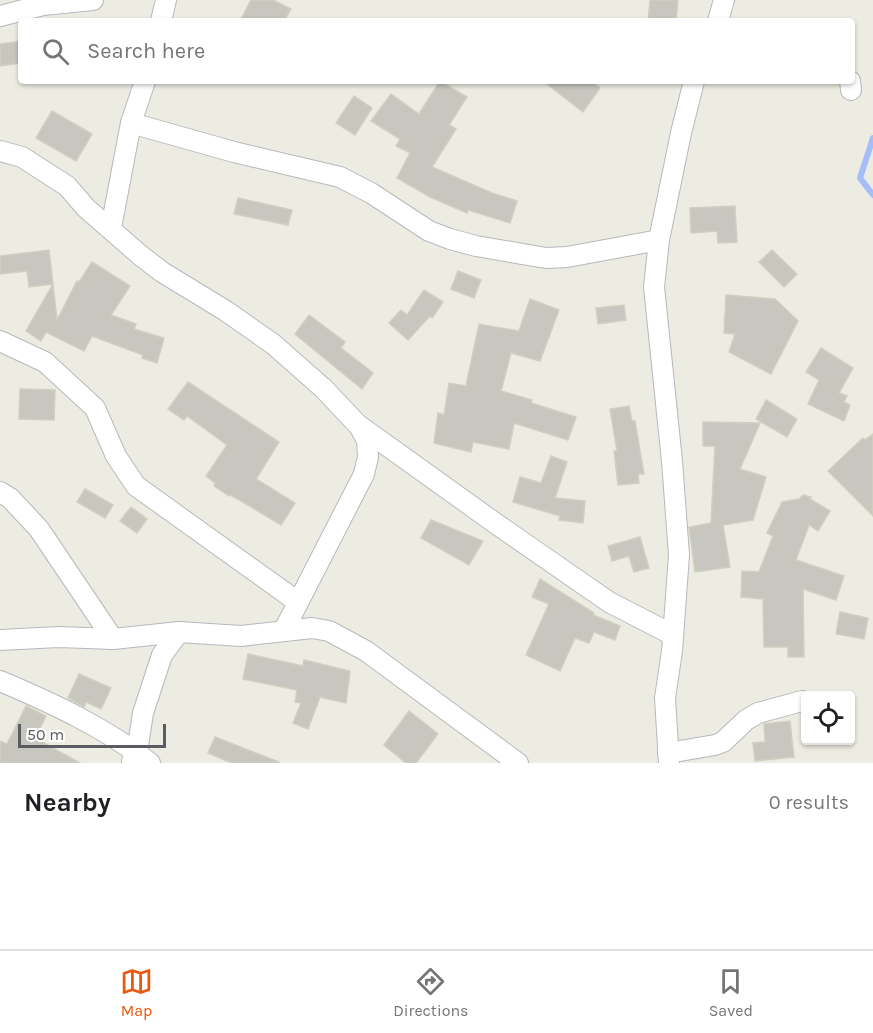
<!DOCTYPE html>
<html lang="en">
<head>
<meta charset="utf-8">
<style>
	:root { --surface:#fff; --page:#f6f6f6; --text:#202124; --muted:#757577; --line:#e0e0e0; --accent:#ea580c }
	body { margin:0; font-family:Karla,sans-serif; background:var(--page); color:var(--text) }
	.controls { position:absolute; right:18px; bottom:18px; display:grid; overflow:hidden; border-radius:6px; box-shadow:0 2px 4px #0004 }
	.controls button { width:54px; height:54px; display:grid; place-items:center; padding:0; border:0; border-bottom:2px solid var(--line); background:var(--surface); color:var(--text); font:30px sans-serif }
	.scale { position:absolute; left:18px; bottom:15px; width:148px; box-sizing:border-box; padding-left:6px; border:3px solid #5a5c62; border-top:0; font-size:16px; line-height:21px; white-space:nowrap; color:#5a5c62; -webkit-text-stroke:4px #fff; paint-order:stroke }
	.list { margin:0; padding:0; list-style:none }
	h2 { display:flex; justify-content:space-between; align-items:center; height:78px; margin:0; padding:0 24px; font-size:26px }
	h2 small { font-size:20px; font-weight:400; color:var(--muted) }
	.icon { flex:none; width:33px; height:33px; fill:none; stroke:currentColor; stroke-width:2; stroke-linecap:round; stroke-linejoin:round }
	.map { position:relative; flex:none; width:873px; height:763px; overflow:hidden }
	.search { position:absolute; background:var(--surface); box-shadow:0 2px 4px #0004; left:18px; right:18px; top:18px; height:66px; display:flex; align-items:center; gap:15px; box-sizing:border-box; padding:0 21px; border-radius:6px; color:var(--muted); font-size:22px }
	.sheet { height:186px; background:var(--surface) }
	nav { display:flex; justify-content:space-around; align-items:center; box-sizing:border-box; height:84px; border-top:2px solid var(--line); background:var(--surface); font-size:16px; color:var(--muted) }
	nav a { display:grid; justify-items:center; gap:3px }
	nav .on { color:var(--accent) }
	.map>svg:first-child { display:block }
	.lines { fill:none; stroke-linecap:round; stroke-linejoin:round }
	.stream { stroke:#a5bdf9; stroke-width:6 }
	.building { fill:#c7c7bf; stroke:#d0d0c1; stroke-width:1.5 }
	.street-casing { stroke:#b7b8be; stroke-width:22 }
	.street { stroke:#fff; stroke-width:20 }
</style>
</head>
<body>
<div class="map">
<svg width="873" height="763" viewBox="0 0 873 763">
	<rect width="100%" height="100%" fill="#ecece2"/>
	<g class="lines">
		<polyline class="stream" points="873,138 860,178 873,195"/>
	</g>
	<g class="building">
		<polygon points="251,0 273,0 291,9 284,21 240,21"/>
		<polygon points="650,0 678,0 676,21 648,21"/>
		<polygon points="21,41 21,63 0,66 0,44"/>
		<polygon points="440,81 467,97 449,125 456,129 432,167 492,193 517,201 510,223 468,210 467,213 430,197 397,178 410,153 396,146 400,139 371,121 391,94 419,114"/>
		<polygon points="543,81 591,81 600,88 583,112"/>
		<polygon points="354,96 372,108 355,135 336,123"/>
		<polygon points="52,111 92,134 76,161 36,138"/>
		<polygon points="238,198 292,210 288,225 234,214"/>
		<polygon points="735,206 737,242 718,243 717,231 691,233 690,208"/>
		<polygon points="49,250 53,284 29,287 27,271 0,274 0,256"/>
		<polygon points="772,250 797,274 784,287 759,262"/>
		<polygon points="92,262 130,286 111,315 136,324 134,329 164,338 157,363 142,358 143,355 92,336 84,351 46,332 41,341 26,331 53,284 57,320 77,281 79,282"/>
		<polygon points="458,271 481,280 474,298 451,289"/>
		<polygon points="424,290 443,302 432,318 430,316 408,340 389,323 401,310 407,315"/>
		<polygon points="726,295 775,299 798,321 771,374 729,352 735,334 724,333"/>
		<polygon points="530,299 559,310 540,361 511,353 501,391 532,400 531,403 576,417 568,440 514,423 509,449 473,442 471,452 434,443 438,413 444,415 449,383 466,386 479,324 519,331"/>
		<polygon points="624,305 626,320 598,324 596,308"/>
		<polygon points="309,315 345,342 341,348 373,373 362,389 295,334"/>
		<polygon points="821,348 853,368 839,393 847,396 844,402 850,405 844,421 808,404 819,380 806,372"/>
		<polygon points="188,382 279,442 256,479 295,503 281,525 231,495 229,496 214,486 215,483 206,476 227,445 187,416 184,420 168,409"/>
		<polygon points="20,389 55,390 54,420 19,419"/>
		<polygon points="766,400 797,419 787,437 756,419"/>
		<polygon points="629,406 632,421 635,421 644,474 638,474 639,483 618,485 614,451 617,451 610,409"/>
		<polygon points="703,422 760,423 740,469 766,477 753,520 723,525 730,567 695,572 689,527 711,523 715,446 703,446"/>
		<polygon points="873,434 873,516 828,471 863,438 865,440"/>
		<polygon points="551,456 567,462 555,498 585,501 583,523 559,520 560,516 513,502 520,477 541,483"/>
		<polygon points="85,489 113,505 105,518 77,502"/>
		<polygon points="803,495 811,497 810,499 830,511 818,531 809,525 796,560 844,576 836,600 803,589 804,657 788,657 788,647 764,647 763,599 741,597 742,571 759,572 773,536 767,533 782,502 799,499"/>
		<polygon points="131,507 147,519 137,533 120,521"/>
		<polygon points="431,520 483,541 469,565 421,538"/>
		<polygon points="640,537 649,568 634,572 629,556 612,561 608,546"/>
		<polygon points="540,579 594,613 593,615 620,626 615,640 594,632 589,643 575,638 560,671 526,655 549,604 532,597"/>
		<polygon points="840,612 868,618 864,639 836,634"/>
		<polygon points="248,654 303,666 304,660 350,671 346,703 320,697 308,729 293,723 301,703 295,702 297,690 243,679"/>
		<polygon points="79,674 111,688 101,709 86,702 84,707 68,698"/>
		<polygon points="26,706 46,716 35,738 80,763 0,763 0,741 7,744"/>
		<polygon points="409,711 438,734 416,763 406,763 384,745"/>
		<polygon points="790,721 794,757 755,761 753,743 765,742 764,724"/>
		<polygon points="215,737 279,762 279,763 232,763 208,753"/>
	</g>
	<g class="lines">
		<g class="street-casing">
			<g id="street">
				<polyline points="0,16 43,5 93,0"/>
				<polyline points="161,21 166,0"/>
				<polyline points="718,21 724,0"/>
				<polyline points="850,81 851,90"/>
				<polyline points="131,123 234,152 340,177 371,193 429,231 450,239 476,246 546,258 567,257 659,240"/>
				<polyline points="0,151 22,157 67,186 86,208 140,255 162,272 226,311 273,344 323,388 359,426 367,440 368,457 364,474 284,630"/>
				<polyline points="111,228 131,123 145,81"/>
				<polyline points="0,341 45,362 95,408 116,456 136,486 298,602"/>
				<polyline points="361,427 495,523 609,602 673,635"/>
				<polyline points="0,492 10,498 39,529 113,639"/>
				<polyline points="0,640 59,637 113,639 179,632 241,636 312,628 329,631 366,651 518,763"/>
				<path d="M0,681C52,703 106,728 150,763"/>
				<polyline points="668,753 715,745 723,742 746,720 758,713 802,701"/>
				<polyline points="132,761 137,752 143,713 162,655 179,632"/>
				<polyline points="669,763 665,698 672,651 679,555 672,461 654,287 659,240 681,133 694,81"/>
			</g>
		</g>
		<use href="#street" class="street"/>
	</g>
</svg>
<div class="controls">
<button><svg class="icon" aria-label="locate" viewBox="0 0 24 24"><circle cx="12" cy="12" r="6"/><path d="M12 2v4M12 18v4M2 12h4M18 12h4"/></svg></button>
</div>
<div class="scale">50 m</div>
<div class="search"><svg class="icon" aria-label="search" viewBox="0 0 24 24"><circle cx="10" cy="10" r="6"/><path d="M15 15l6 6"/></svg>Search here</div>
</div>
<section class="sheet">
<h2>Nearby<small>0 results</small></h2>
<ul class="list">
</ul>
</section>
<nav>
<a class="on"><svg class="icon" aria-label="map" viewBox="0 0 24 24"><path d="M3 6l6-2 6 2 6-2v14l-6 2-6-2-6 2zM9 4v14M15 6v14"/></svg>Map</a>
<a><svg class="icon" aria-label="directions" viewBox="0 0 24 24"><path d="M12 3l9 9-9 9-9-9zM9 14v-3h6M13 9l2 2-2 2"/></svg>Directions</a>
<a><svg class="icon" aria-label="saved" viewBox="0 0 24 24"><path d="M7 4h10v16l-5-4-5 4z"/></svg>Saved</a>
</nav>
</body>
</html>
